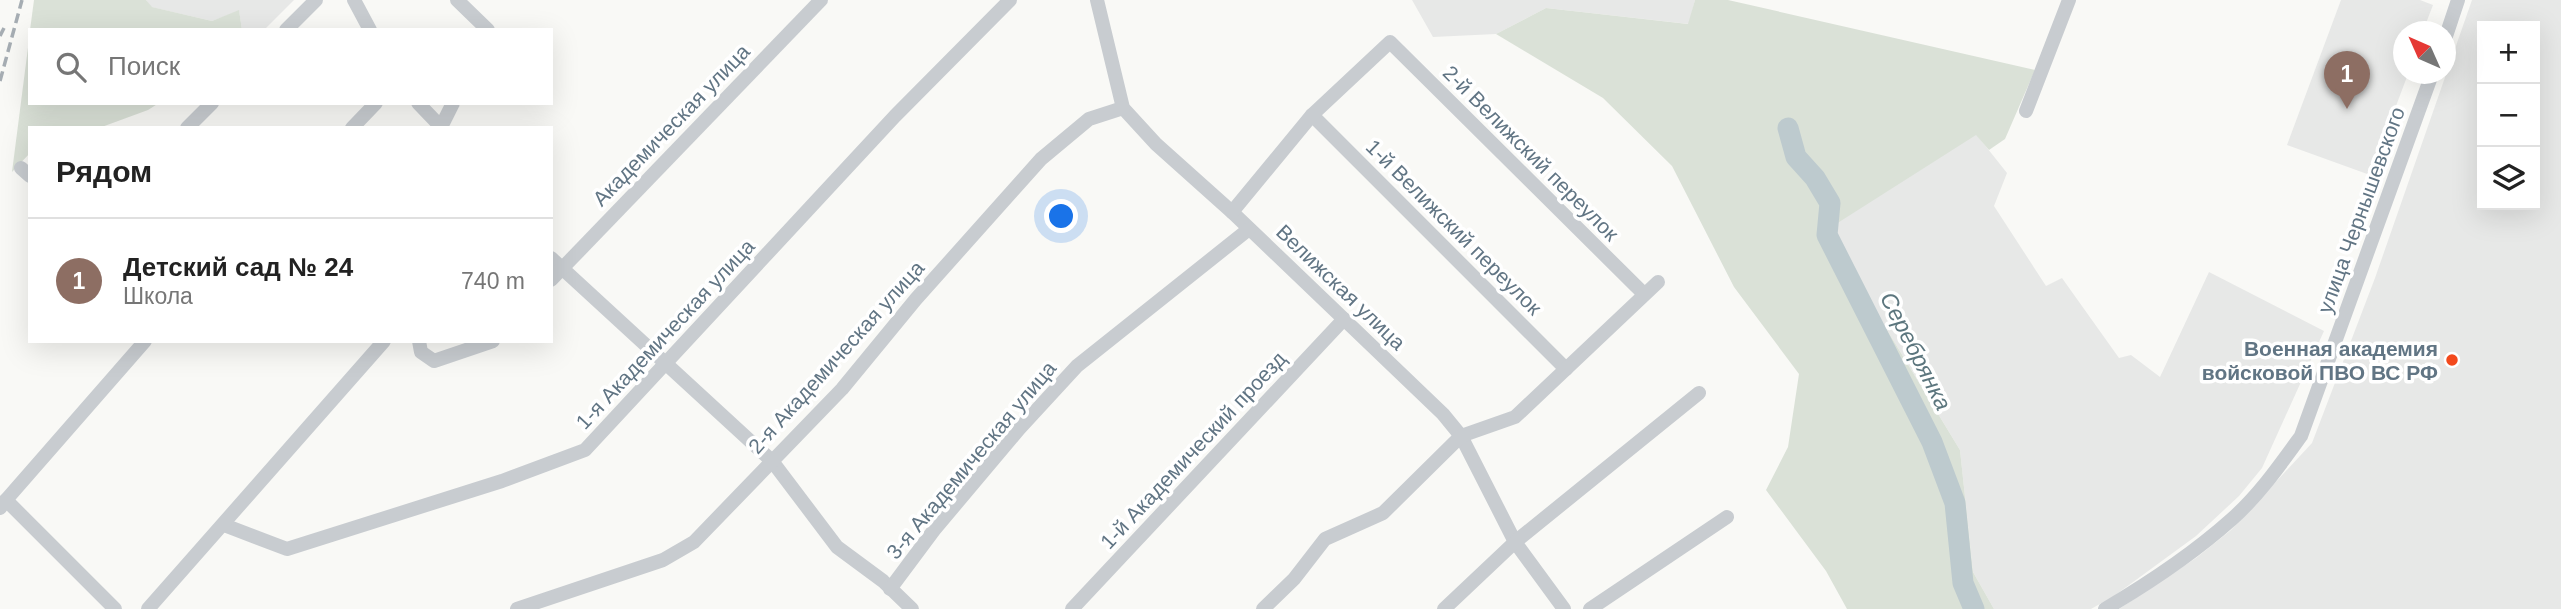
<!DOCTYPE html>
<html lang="ru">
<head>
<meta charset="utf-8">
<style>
	:root { --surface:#fff; --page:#f6f6f6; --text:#222; --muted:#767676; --line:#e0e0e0; --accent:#0b8043 }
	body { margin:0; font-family:Helvetica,sans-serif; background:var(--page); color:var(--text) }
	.controls { position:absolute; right:21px; top:21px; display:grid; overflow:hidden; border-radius:0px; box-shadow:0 7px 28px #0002 }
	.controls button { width:63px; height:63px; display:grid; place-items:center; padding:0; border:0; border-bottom:2px solid var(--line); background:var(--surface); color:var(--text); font:35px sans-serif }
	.compass { position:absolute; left:2393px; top:21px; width:63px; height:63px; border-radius:50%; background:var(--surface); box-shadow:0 7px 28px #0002; rotate:315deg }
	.you { position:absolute; left:1062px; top:217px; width:24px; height:24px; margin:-18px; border:5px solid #fff; border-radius:50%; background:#1a73e8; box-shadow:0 0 0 10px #1a73e833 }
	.badge { display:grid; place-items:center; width:46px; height:46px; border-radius:50%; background:var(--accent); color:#fff; font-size:23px; font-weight:700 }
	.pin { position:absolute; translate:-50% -58px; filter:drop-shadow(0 2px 4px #0008) }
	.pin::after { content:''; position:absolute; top:37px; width:24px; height:21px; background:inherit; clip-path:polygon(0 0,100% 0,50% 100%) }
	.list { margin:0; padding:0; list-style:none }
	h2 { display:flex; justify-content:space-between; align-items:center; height:91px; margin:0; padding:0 28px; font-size:30px }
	h2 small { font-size:23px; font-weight:400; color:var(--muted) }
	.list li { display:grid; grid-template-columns:46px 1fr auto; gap:21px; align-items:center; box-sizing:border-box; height:126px; padding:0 28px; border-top:2px solid var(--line) }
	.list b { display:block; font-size:26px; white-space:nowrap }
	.list p { margin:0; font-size:23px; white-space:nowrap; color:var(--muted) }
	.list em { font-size:23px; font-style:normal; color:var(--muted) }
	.icon { flex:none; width:38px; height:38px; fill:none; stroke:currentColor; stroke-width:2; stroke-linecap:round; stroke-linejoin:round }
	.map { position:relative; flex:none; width:2561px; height:609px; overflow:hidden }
	.search { position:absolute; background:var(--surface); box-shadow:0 7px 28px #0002; left:28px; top:28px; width:525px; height:77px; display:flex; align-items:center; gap:18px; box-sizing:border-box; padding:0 24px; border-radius:0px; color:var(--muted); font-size:26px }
	.panel { position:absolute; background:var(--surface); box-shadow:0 7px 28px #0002; left:28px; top:126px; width:525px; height:217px; border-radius:0px }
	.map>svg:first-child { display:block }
	.built { fill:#e7e8e7; fill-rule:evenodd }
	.green { fill:#dae1d7 }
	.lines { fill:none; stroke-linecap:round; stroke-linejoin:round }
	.river { stroke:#bdcace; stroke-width:21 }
	.minor { stroke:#c8ccd0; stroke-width:14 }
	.rail { stroke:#a6adb3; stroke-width:3.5; stroke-dasharray:10 5; stroke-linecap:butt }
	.poi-dot { fill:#f3491c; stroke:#fff; stroke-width:2.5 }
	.labels { text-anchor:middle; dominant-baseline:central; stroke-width:7; stroke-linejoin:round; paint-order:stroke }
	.street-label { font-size:21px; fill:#617584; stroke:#fff }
	.poi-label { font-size:21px; font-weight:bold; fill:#617584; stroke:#fff; text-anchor:end }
	.water-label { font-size:23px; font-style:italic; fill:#5c767e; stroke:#fff }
</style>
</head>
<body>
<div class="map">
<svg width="2561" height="609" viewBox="0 0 2561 609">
	<rect width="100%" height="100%" fill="#f9f9f6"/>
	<g class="built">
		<polygon points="146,0 294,0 264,30 242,30 239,11 212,21 151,7"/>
		<polygon points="1412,0 1695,0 1689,24 1546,8 1496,34 1433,37"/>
		<polygon points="2341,0 2420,0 2433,5 2423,31 2404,32 2404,74 2408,74 2370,175 2287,145"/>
		<path d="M2472,0H2561V609H2119L2196,558L2231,530L2312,443L2375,278ZM2482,26H2535V205H2482Z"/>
		<polygon points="1976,134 2007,173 1994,206 2046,286 2062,278 2119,358 2131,355 2160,377 2209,272 2324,331 2262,468 2239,496 2196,536 2114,596 2091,609 1994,609 1973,572 1960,450 1839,251 1836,223"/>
	</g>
	<g class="green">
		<polygon points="34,0 146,0 152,7 212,21 239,10 242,30 30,30"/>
		<polygon points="1695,0 1728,0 2035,70 2005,139 1989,150 1976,135 1836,224 1839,251 1960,450 1973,572 1994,609 1847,609 1826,571 1766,490 1788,447 1799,374 1734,287 1672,166 1603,98 1496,34 1546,8 1688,24"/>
		<polygon points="30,32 30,103 159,103 148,110 99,128 30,128 30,153 12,172"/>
	</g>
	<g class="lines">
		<polyline class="river" points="1788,128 1796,157 1815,178 1830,203 1827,235 1932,442 1955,503 1963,583 1974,609"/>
		<g class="minor">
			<polyline points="354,0 370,30"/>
			<polyline points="457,0 488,30"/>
			<polyline points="1097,0 1123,108 1156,144 1232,212 1443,414 1461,436 1515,542 1564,609"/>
			<polyline points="286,30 316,0"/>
			<polyline points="2446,36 2458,0"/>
			<polyline points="418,103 442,128"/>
			<polyline points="2026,111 2069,0"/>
			<polyline points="1312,115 1566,369"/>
			<polyline points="441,127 453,103"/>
			<polyline points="187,128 212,103"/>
			<polyline points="352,128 376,103"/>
			<polyline points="21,168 30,176"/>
			<polyline points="1232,212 1312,115 1390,42 1644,294"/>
			<polyline points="551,258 772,461 837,547 883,581 912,609"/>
			<polyline points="551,280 821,0"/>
			<polyline points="419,341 421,352 434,361 493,341"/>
			<polyline points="6,500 145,341"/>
			<polyline points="0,508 6,500 115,609"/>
			<polyline points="224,525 287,549 502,481 585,450 895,116 1010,0"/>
			<polyline points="890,589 934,530 1019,429 1077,366 1249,229"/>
			<polyline points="148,609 384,341"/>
			<polyline points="517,609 663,560 694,542 842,389 916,299 1041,159 1089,119 1123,108"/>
			<polyline points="1072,609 1344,319"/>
			<polyline points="1263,609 1294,579 1325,539 1383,513 1461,436 1515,417 1658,282"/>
			<polyline points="1444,609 1515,542 1699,393"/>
			<polyline points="1590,609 1727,517"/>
			<path d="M2105,609C2149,583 2194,553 2232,519C2259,495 2280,465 2301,436L2432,74"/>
		</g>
		<g class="rail">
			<polyline points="0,36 4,28"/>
			<polyline points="0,81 22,0"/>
		</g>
	</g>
	<circle class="poi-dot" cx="2452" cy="360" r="7"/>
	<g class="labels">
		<g class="street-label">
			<text transform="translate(671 125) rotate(-46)">Академическая улица</text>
			<text transform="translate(1531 153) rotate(45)">2-й Велижский переулок</text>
			<text transform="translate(2361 210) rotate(-70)">улица Чернышевского</text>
			<text transform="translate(1454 227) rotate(45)">1-й Велижский переулок</text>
			<text transform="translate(1341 287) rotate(44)">Велижская улица</text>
			<text transform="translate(665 334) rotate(-47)">1-я Академическая улица</text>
			<text transform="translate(836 357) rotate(-48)">2-я Академическая улица</text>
			<text transform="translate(1193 450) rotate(-47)">1-й Академический проезд</text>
			<text transform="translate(971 460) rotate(-50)">3-я Академическая улица</text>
		</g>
		<g class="poi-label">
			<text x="2438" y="348">Военная академия<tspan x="2438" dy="24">войсковой ПВО ВС РФ</tspan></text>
		</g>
		<g class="water-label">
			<text transform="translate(1916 351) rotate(63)">Серебрянка</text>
		</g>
	</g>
</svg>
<div class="controls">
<button>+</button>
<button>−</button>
<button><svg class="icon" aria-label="layers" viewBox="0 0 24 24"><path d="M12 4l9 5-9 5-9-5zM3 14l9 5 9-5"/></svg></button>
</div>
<svg class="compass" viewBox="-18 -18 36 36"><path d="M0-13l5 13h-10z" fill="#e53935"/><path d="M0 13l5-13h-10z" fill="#767676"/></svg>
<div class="you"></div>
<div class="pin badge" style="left:2347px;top:109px;background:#8d6e63">1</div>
<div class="search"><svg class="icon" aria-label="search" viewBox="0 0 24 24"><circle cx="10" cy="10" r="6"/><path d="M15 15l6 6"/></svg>Поиск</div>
<section class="panel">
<h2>Рядом<small></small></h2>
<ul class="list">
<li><span class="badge" style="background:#8d6e63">1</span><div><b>Детский сад № 24</b><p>Школа</p></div><em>740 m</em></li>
</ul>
</section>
</div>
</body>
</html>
